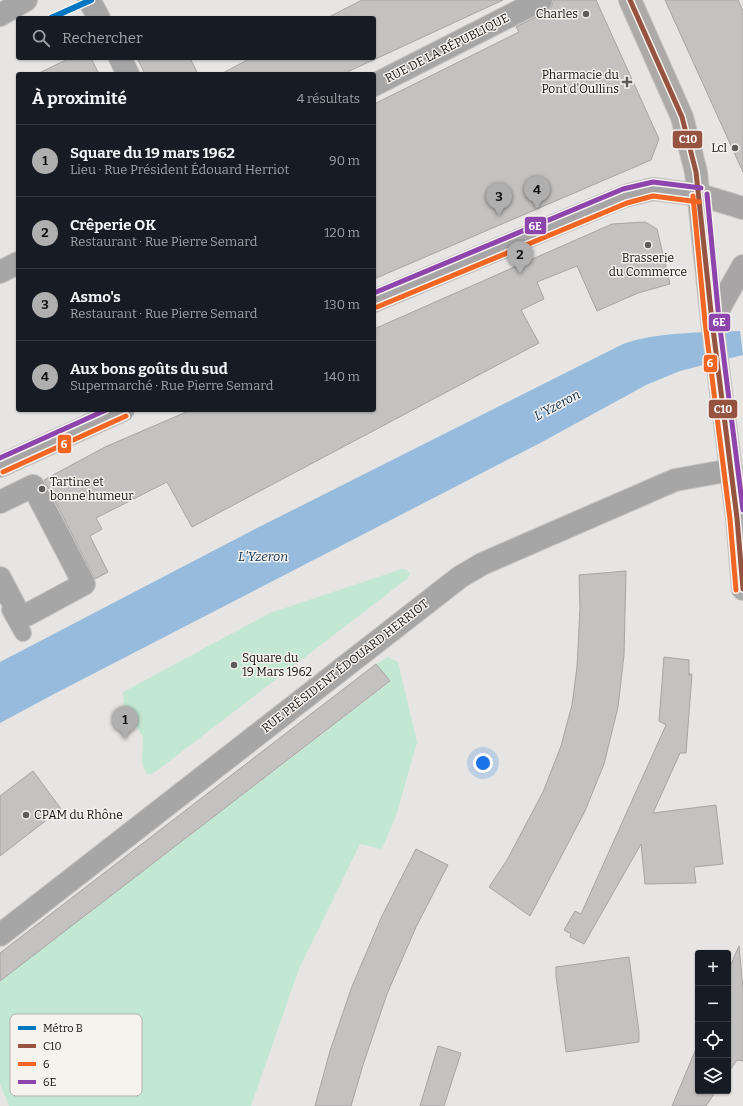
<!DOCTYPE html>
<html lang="fr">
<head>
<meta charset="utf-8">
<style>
	:root { --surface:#171b24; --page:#242831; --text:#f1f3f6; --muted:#9ea1a6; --line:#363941; --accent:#afafb0 }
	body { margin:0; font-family:Bitter,serif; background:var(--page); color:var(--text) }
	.controls { position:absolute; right:12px; bottom:12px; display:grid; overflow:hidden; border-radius:4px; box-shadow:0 1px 3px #0004 }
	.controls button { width:36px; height:36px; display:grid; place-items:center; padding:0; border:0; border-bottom:1px solid var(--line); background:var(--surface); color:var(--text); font:20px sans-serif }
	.you { position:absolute; left:483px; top:763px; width:14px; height:14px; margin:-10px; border:3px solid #fff; border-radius:50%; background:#1a73e8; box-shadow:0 0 0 6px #1a73e833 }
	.badge { display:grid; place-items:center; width:26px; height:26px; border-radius:50%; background:var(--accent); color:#111; font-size:13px; font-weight:700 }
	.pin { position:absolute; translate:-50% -33px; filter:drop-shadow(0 1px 2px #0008) }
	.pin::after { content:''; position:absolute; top:21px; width:14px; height:12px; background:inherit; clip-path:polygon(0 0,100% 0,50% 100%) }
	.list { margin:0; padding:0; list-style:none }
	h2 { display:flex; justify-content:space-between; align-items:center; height:52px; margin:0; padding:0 16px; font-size:17px }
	h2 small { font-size:13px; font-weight:400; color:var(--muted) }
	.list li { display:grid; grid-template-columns:26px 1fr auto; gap:12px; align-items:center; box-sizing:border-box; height:72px; padding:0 16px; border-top:1px solid var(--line) }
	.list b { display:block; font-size:15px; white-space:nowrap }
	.list p { margin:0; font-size:13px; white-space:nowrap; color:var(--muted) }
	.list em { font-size:13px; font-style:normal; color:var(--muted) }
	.icon { flex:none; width:22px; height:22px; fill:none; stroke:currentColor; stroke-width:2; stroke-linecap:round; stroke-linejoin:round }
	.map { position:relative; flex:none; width:743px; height:1106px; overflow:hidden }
	.search { position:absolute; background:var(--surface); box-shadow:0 1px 3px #0004; left:16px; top:16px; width:360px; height:44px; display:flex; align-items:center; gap:10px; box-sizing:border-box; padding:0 14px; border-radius:4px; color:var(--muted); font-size:15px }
	.panel { position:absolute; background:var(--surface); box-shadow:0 1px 3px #0004; left:16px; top:72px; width:360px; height:340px; border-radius:4px }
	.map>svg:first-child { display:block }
	.green { fill:#c2e7d2 }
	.water { fill:#97bbdd }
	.building { fill:#c4c2c1; stroke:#a7a5a4 }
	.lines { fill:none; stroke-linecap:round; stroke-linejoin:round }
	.lane-casing { stroke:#c4c3c2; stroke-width:18 }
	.street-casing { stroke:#c4c3c2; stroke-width:24 }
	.secondary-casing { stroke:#c4c3c2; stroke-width:24 }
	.primary-casing { stroke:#c4c3c2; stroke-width:24 }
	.lane { stroke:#a7a6a6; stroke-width:16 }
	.street { stroke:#a7a6a6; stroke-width:22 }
	.secondary { stroke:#a7a5a5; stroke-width:22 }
	.primary { stroke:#abaaa8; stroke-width:22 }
	.bus-1-casing { stroke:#f6f2ee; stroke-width:8 }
	.bus-2-casing { stroke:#f6f2ee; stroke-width:8 }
	.bus-3-casing { stroke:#f6f2ee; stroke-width:8 }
	.bus-1 { stroke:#965340; stroke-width:5 }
	.bus-2 { stroke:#f26522; stroke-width:5 }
	.bus-3 { stroke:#8e44ad; stroke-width:5 }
	.metro-1-casing { stroke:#f6f2ee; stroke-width:9 }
	.metro-1 { stroke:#0076c0; stroke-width:6 }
	.poi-dot { fill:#5e5c5a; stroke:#f6f2ee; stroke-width:1.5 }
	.labels { text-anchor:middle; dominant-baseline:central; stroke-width:3; stroke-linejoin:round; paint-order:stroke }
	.poi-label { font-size:12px; fill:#141211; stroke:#f6f2ee; text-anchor:end }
	.street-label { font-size:12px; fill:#141211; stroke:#f6f2ee }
	.water-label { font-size:13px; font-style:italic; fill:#052d4e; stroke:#f6f2ee }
	.key { fill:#f6f2ee; stroke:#b2afac; stroke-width:1 }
	.key-label { font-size:11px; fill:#141211 }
	.line-badge { stroke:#f6f2ee; stroke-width:1.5 }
	.badge-label { font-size:11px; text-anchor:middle; font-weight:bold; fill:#fff }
</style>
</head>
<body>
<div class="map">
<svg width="743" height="1106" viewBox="0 0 743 1106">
	<rect width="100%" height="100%" fill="#e7e5e3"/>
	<g class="green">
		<polygon points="402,569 407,570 410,573 408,578 158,770 152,774 147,774 143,767 142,761 143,737 124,706 123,692 270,613"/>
		<polygon points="388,657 398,662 417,742 396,816 382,849 360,844 299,969 251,1106 9,1106 0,1084 0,981 390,682 376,664"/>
	</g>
	<path class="water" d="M740,331L743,355L680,371L646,385L542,442L54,694L0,723V662L257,528L623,344C660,331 702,333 740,331Z"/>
	<g class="building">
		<polygon points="362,0 503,0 343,74 221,74 251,58 374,58 374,18 327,18"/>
		<polygon points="553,0 596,0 659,139 651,160 374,279 374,104 519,32 516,27 547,11 552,6"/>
		<polygon points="665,0 738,0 743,11 743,172"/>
		<polygon points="70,58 91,58 99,74 37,74"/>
		<polygon points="137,58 190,58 198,74 145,74"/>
		<polygon points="645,222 657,229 670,284 638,293 597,311 577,266 537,282 544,299 521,310 539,343 192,527 167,482 96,518 102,529 90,536 108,572 95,579 44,480 105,447 191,410 374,410 374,329 612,224"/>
		<polygon points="626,571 624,655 618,707 604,764 585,811 530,916 489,887 507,860 543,792 561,746 572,705 577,667 580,608 579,575"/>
		<polygon points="664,657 689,660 689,676 689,674 692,674 686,753 680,753 653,813 716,805 723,864 694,867 696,883 645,884 641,844 584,944 570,937 571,934 564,930 575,911 581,914 666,725 659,721"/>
		<polygon points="376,664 390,681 0,981 0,953"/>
		<polygon points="33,771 61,809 0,856 0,796"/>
		<polygon points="416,849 448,865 416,927 387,994 363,1065 351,1106 315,1106 330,1051 351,989 381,918"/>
		<polygon points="739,946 743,989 743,1061 737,1060 728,1073 728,971"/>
		<polygon points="629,957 639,1032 639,1042 566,1052 556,976 556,967"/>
		<polygon points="698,1044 698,1091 716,1091 706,1106 672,1106"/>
		<polygon points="438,1046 461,1053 444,1106 420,1106"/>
	</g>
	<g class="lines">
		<g class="lane-casing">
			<polyline id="lane" points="10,610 23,633"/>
		</g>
		<g class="street-casing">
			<g id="street">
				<polyline points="89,0 99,18"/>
				<polyline points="0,15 26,0"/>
				<polyline points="120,58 128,74"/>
				<polyline points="374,85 541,0"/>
				<polyline points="0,272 18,263"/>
				<polyline points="0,502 33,486 84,584 21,618 0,578"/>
				<polyline points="0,935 460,577 482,564 675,480 731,470"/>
			</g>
		</g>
		<g class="secondary-casing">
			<g id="secondary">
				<polyline points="374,301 625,196 653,189 700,195 743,208"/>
				<polyline points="712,321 743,266"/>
				<polyline points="0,466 123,410"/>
			</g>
		</g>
		<g class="primary-casing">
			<polyline id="primary" points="630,0 682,117 696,172 712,321 737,518 743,589"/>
		</g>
		<use href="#lane" class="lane"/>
		<use href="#street" class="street"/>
		<use href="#secondary" class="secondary"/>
		<use href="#primary" class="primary"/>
		<g class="bus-1-casing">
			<polyline id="bus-1" points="630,0 682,117 696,172 712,321 737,518 743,589"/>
		</g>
		<g class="bus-2-casing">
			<g id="bus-2">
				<polyline points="693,196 705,322 730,519 736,590"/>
				<polyline points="377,307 627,203 653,196 699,202"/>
				<polyline points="3,472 126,416"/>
			</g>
		</g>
		<g class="bus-3-casing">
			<g id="bus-3">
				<polyline points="707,194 719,320 743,510"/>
				<polyline points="374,293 623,189 653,182 701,188"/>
				<polyline points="0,458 106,410"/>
			</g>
		</g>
		<use href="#bus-1" class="bus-1"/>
		<use href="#bus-2" class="bus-2"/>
		<use href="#bus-3" class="bus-3"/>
		<g class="metro-1-casing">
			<polyline id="metro-1" points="51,18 91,0"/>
		</g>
		<use href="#metro-1" class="metro-1"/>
	</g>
	<g class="poi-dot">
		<circle cx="586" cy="14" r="4"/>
		<path d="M625 76h4v4h4v4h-4v4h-4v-4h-4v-4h4z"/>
		<circle cx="735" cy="148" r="4"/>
		<circle cx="648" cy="245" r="4"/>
		<circle cx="42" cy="489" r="4"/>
		<circle cx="234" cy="665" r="4"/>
		<circle cx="26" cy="815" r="4"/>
	</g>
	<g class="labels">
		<g class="poi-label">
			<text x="578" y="14">Charles</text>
			<text x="619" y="75">Pharmacie du<tspan x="619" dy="14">Pont d'Oullins</tspan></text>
			<text x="727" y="148">Lcl</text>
			<text x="648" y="258" text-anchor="middle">Brasserie<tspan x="648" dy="14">du Commerce</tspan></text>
			<text x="50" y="482" text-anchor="start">Tartine et<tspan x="50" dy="14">bonne humeur</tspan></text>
			<text x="242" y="658" text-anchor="start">Square du<tspan x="242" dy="14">19 Mars 1962</tspan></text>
			<text x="34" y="815" text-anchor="start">CPAM du Rhône</text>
		</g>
		<g class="street-label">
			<text transform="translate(447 48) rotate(-27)">RUE DE LA RÉPUBLIQUE</text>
			<text transform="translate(345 666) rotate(-38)">RUE PRÉSIDENT ÉDOUARD HERRIOT</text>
		</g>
		<g class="water-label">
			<text transform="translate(557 405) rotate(-28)">L'Yzeron</text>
			<text x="263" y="556">L'Yzeron</text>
		</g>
	</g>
	<rect x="10" y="1014" width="132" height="82" rx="6" class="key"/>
	<rect x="18" y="1026" width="18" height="4" fill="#0076c0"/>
	<rect x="18" y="1044" width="18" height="4" fill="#965340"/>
	<rect x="18" y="1062" width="18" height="4" fill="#f26522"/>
	<rect x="18" y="1080" width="18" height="4" fill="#8e44ad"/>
	<g class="key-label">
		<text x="43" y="1032">Métro B</text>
		<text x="43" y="1050">C10</text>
		<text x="43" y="1068">6</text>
		<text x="43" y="1086">6E</text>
	</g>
	<g class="line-badge">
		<rect x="672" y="130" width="31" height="19" rx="4" fill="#965340"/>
		<rect x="524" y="216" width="23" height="19" rx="4" fill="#8e44ad"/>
		<rect x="708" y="313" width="23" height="19" rx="4" fill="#8e44ad"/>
		<rect x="703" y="354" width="15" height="19" rx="4" fill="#f26522"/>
		<rect x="708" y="399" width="30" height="20" rx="4" fill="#965340"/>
		<rect x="57" y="434" width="15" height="20" rx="4" fill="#f26522"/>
	</g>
	<g class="badge-label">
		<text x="688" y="143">C10</text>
		<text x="535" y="230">6E</text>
		<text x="719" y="326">6E</text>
		<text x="710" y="367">6</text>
		<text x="723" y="413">C10</text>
		<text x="64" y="448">6</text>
	</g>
</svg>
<div class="controls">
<button>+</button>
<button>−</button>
<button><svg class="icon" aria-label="locate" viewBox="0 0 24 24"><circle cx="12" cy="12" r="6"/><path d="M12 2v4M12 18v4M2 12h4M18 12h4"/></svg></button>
<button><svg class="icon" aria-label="layers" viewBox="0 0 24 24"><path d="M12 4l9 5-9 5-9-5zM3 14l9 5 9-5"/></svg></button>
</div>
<div class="you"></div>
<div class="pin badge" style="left:125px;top:739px">1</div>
<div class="pin badge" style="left:520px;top:274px">2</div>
<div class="pin badge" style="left:499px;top:216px">3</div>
<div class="pin badge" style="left:537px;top:209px">4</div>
<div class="search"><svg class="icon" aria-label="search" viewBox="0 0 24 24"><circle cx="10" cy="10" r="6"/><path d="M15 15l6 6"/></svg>Rechercher</div>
<section class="panel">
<h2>À proximité<small>4 résultats</small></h2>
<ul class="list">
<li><span class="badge">1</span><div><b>Square du 19 mars 1962</b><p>Lieu · Rue Président Édouard Herriot</p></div><em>90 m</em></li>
<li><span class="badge">2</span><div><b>Crêperie OK</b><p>Restaurant · Rue Pierre Semard</p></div><em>120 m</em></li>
<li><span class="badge">3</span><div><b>Asmo's</b><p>Restaurant · Rue Pierre Semard</p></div><em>130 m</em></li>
<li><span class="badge">4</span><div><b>Aux bons goûts du sud</b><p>Supermarché · Rue Pierre Semard</p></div><em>140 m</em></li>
</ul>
</section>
</div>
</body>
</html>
